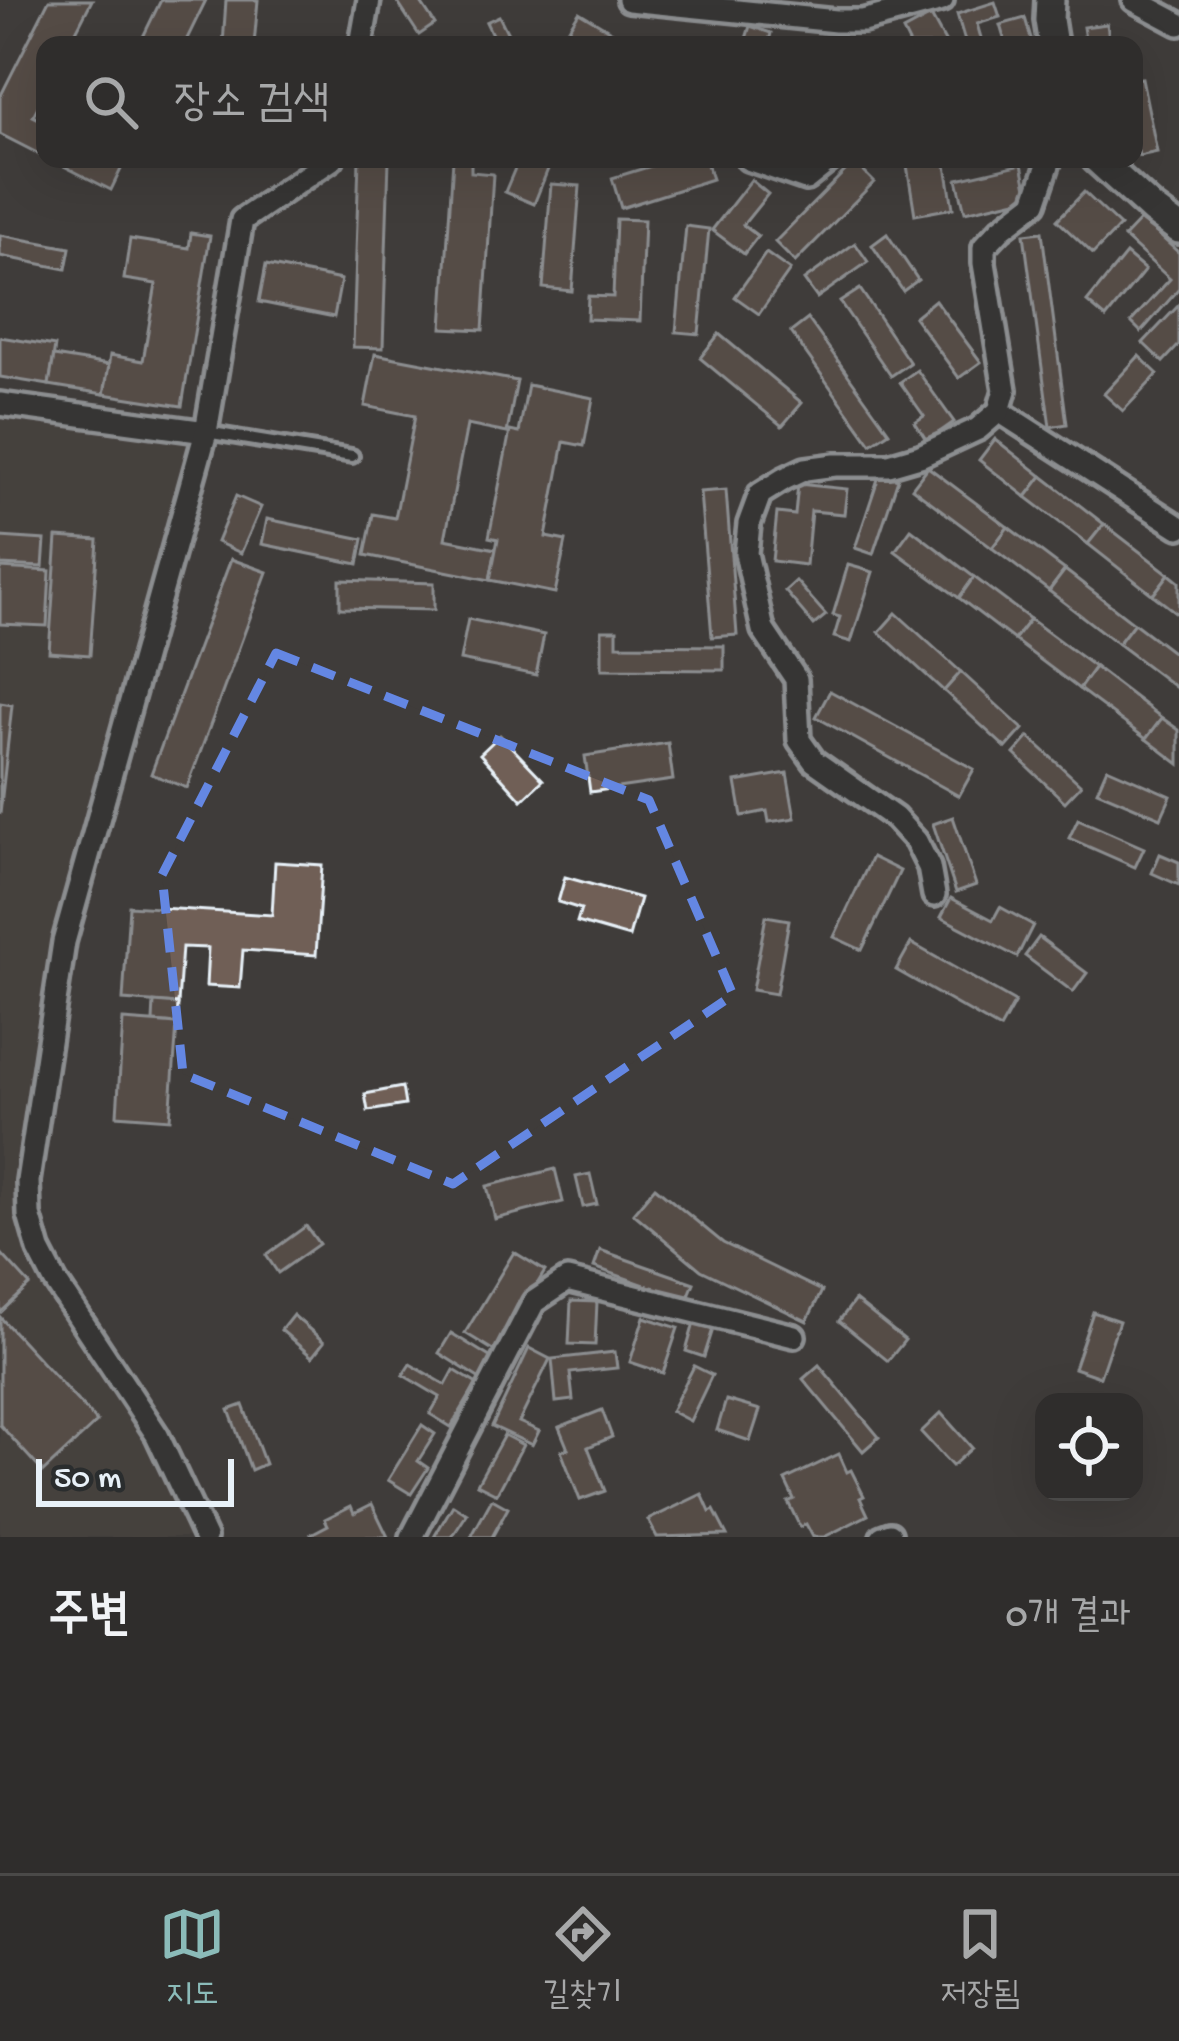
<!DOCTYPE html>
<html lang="ko">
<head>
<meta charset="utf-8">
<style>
	:root { --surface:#2f2d2c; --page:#373534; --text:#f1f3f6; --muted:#a7a8a9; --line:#4a4948; --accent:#8bbbb9 }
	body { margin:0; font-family:"Gochi Hand","Poor Story",sans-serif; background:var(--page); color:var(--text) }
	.controls { position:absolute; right:36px; bottom:36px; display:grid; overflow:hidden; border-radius:24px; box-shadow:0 12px 48px #0002 }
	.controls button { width:108px; height:108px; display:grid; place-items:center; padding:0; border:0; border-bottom:3px solid var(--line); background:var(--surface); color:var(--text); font:60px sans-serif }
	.scale { position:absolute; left:36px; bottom:30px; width:198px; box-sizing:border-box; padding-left:12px; border:6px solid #e8f1f8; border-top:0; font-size:33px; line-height:42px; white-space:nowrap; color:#e8f1f8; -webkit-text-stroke:9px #2a2d2e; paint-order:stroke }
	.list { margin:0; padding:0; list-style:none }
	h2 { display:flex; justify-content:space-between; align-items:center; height:156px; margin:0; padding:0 48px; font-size:51px }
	h2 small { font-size:39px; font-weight:400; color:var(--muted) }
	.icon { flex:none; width:66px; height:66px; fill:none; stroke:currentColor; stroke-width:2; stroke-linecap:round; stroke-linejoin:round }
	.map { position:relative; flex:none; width:1179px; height:1537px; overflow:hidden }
	.search { position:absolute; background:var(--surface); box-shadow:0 12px 48px #0002; left:36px; right:36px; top:36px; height:132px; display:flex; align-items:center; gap:30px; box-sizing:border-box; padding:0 42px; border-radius:24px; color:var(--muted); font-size:45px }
	.sheet { height:336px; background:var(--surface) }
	nav { display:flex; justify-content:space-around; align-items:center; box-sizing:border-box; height:168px; border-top:3px solid var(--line); background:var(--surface); font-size:33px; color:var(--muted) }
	nav a { display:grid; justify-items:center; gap:6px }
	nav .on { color:var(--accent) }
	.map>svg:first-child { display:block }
	.built { fill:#4d4642 }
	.building { fill:#6f5f56; stroke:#e8f1f8; stroke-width:3 }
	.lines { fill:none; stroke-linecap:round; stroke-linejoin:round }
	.service-casing { stroke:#e8f1f8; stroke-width:20 }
	.minor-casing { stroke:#e8f1f8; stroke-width:30 }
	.tertiary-casing { stroke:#e8f1f8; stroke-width:36 }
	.service { stroke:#2a2d2e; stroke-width:10 }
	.minor { stroke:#2a2d2e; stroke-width:21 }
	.tertiary { stroke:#2a2d2e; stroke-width:27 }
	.marked { fill:none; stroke:#6487e3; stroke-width:9; stroke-dasharray:24 15; stroke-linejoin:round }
</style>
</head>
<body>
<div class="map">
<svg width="1179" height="1537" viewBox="0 0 1179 1537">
	<rect width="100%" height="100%" fill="#3f3c3a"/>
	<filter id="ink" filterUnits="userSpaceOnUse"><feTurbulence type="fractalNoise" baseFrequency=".00833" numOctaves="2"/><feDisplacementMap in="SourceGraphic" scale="24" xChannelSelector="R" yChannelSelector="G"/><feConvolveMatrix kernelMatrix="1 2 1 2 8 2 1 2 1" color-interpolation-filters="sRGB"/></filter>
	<g filter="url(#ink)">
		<polygon class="built" points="0,404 206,432 64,942 29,1215 205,1537 0,1537"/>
		<g class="building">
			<polygon points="49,0 92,0 69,45 45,45 45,93 33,116 45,122 45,157 0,134 0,97"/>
			<polygon points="161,0 206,0 184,45 139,45"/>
			<polygon points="226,0 258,0 254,45 223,45"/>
			<polygon points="396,0 419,0 435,24 419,35"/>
			<polygon points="995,2 1000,17 977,24 983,45 966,45 957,14"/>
			<polygon points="579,12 634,45 589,45 567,31"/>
			<polygon points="499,16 511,40 502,45 497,45 486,22"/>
			<polygon points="931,16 947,45 910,45 903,31"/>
			<polygon points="1025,18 1033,45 1006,45 1000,25"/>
			<polygon points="1107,24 1110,45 1086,45 1083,27"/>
			<polygon points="750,26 771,33 768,45 744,45"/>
			<polygon points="1142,78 1157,152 1139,156 1134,134 1134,79"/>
			<polygon points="50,159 126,159 111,190"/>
			<polygon points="359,159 389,159 383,348 353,347"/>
			<polygon points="453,159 471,159 471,172 493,174 483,330 442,328"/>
			<polygon points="519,159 552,159 534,204 505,192"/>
			<polygon points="674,159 705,159 712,179 621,208 612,178"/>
			<polygon points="906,159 945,159 953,208 915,215"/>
			<polygon points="854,162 874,182 795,262 775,242"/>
			<polygon points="1022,164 1029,197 965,212 957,179"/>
			<polygon points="751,180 768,194 743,225 758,236 744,254 712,230"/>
			<polygon points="551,184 580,186 572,291 543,288"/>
			<polygon points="1084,192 1120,226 1093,254 1057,220"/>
			<polygon points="616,219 644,220 640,321 587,319 588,296 613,297"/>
			<polygon points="1141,219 1179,253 1179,289 1141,332 1131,322 1170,279 1124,237"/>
			<polygon points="686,226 709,229 699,334 676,332"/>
			<polygon points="1042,232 1067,424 1050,427 1024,234"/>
			<polygon points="191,233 210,236 182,406 104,394 110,355 143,361 156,284 124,279 130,239 189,248"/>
			<polygon points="887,234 918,280 903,291 872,245"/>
			<polygon points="0,235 70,248 66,269 0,256"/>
			<polygon points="855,243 868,262 817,298 804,280"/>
			<polygon points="766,253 790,270 759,314 735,297"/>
			<polygon points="1126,254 1145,270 1106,318 1087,302"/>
			<polygon points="266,265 341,280 334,317 259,302"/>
			<polygon points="860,289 910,363 891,376 840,302"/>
			<polygon points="935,300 981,362 959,378 914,317"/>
			<polygon points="1179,305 1179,345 1163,362 1143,343"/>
			<polygon points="808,319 889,432 871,444 791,332"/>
			<polygon points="719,334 802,403 782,426 700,358"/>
			<polygon points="0,337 55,346 49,385 0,377"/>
			<polygon points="375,354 517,381 507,433 467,425 445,539 496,549 490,580 365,555 373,514 395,518 415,416 365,406"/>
			<polygon points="54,356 109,365 104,394 49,385"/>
			<polygon points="1139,356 1158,374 1123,411 1104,394"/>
			<polygon points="917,370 954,422 927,441 915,422 924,416 900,382"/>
			<polygon points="528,385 593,398 584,446 564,442 546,537 566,541 555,593 490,580 498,539 489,537 510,431 519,433"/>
			<polygon points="995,439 1042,476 1026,497 979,460"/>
			<polygon points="928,467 1008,527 992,548 912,488"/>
			<polygon points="880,473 898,479 873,554 855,548"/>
			<polygon points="1042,476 1104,524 1088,544 1026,497"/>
			<polygon points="798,484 847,489 844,514 811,511 806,565 772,561 777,513 795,515"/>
			<polygon points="726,490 737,635 712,637 700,492"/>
			<polygon points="236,496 261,507 241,553 217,542"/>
			<polygon points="267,519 363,539 358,564 262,544"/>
			<polygon points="1104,524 1169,574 1153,595 1088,544"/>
			<polygon points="1008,527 1065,570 1049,591 992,548"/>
			<polygon points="911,529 974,577 959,598 895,551"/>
			<polygon points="0,537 45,540 43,567 0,565"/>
			<polygon points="57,537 98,540 90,655 49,652"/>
			<polygon points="231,559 267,572 187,788 151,774"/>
			<polygon points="848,565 873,572 851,642 834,637 840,617 833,615"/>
			<polygon points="0,568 50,571 47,626 0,624"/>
			<polygon points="1065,570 1134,623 1118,644 1049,591"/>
			<polygon points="1169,574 1179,582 1179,615 1153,595"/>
			<polygon points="974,577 1030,619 1014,640 959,598"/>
			<polygon points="340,580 434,583 434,610 340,608"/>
			<polygon points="796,581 826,615 814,625 785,591"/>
			<polygon points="896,613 961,672 944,691 879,632"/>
			<polygon points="468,619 544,635 536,675 460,660"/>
			<polygon points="1030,619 1095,667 1079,689 1014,640"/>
			<polygon points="1134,623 1179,657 1179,690 1118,644"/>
			<polygon points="602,630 617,630 617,645 724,646 724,670 602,669"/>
			<polygon points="1095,667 1162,718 1146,739 1079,689"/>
			<polygon points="961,672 1023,729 1006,748 944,691"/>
			<polygon points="830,691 974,769 959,796 816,717"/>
			<polygon points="0,703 12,705 0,814"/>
			<polygon points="1162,718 1179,730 1179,764 1146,739"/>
			<polygon points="500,735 543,780 522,800 480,754"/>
			<polygon points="1029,737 1081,785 1065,802 1014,754"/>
			<polygon points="668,743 673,780 590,792 585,756"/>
			<polygon points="1107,768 1171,796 1161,818 1097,791"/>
			<polygon points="787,773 795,818 769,822 767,811 742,816 736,782"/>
			<polygon points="953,817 976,885 956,892 933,824"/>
			<polygon points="1078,819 1144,848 1135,867 1069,838"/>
			<polygon points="1160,854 1179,862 1179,885 1152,873"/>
			<polygon points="872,857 900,871 862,950 834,937"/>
			<polygon points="275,862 322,865 316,955 243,950 240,988 206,986 208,948 182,947 178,1004 123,1000 129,906 272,915"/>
			<polygon points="565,877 640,898 629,937 577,922 581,909 558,902"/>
			<polygon points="951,898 993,920 1000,907 1033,925 1017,957 941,917"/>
			<polygon points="766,916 789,920 776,994 752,990"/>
			<polygon points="1039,937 1087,973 1073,992 1025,956"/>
			<polygon points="911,943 1015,1002 1000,1029 896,970"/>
			<polygon points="154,1002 178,1004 177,1024 153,1022"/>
			<polygon points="123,1020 177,1024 170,1119 117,1115"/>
			<polygon points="402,1087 405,1105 368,1111 365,1094"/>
			<polygon points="555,1169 563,1202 495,1219 487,1186"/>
			<polygon points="590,1174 597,1204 583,1207 576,1177"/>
			<polygon points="655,1187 723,1243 822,1291 807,1321 701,1270 633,1213"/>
			<polygon points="306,1226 319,1244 278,1273 266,1255"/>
			<polygon points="600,1250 694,1283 687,1300 594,1267"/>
			<polygon points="0,1252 30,1285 0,1313"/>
			<polygon points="514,1252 545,1271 496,1352 465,1333"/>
			<polygon points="855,1300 905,1340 888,1361 839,1321"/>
			<polygon points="571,1301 597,1302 595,1345 569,1344"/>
			<polygon points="1093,1312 1119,1321 1100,1377 1074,1368"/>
			<polygon points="293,1315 324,1342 312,1357 281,1330"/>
			<polygon points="0,1317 97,1422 43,1472 0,1425"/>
			<polygon points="644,1317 678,1328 663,1373 630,1362"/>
			<polygon points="694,1323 713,1329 704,1357 686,1351"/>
			<polygon points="451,1333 493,1359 480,1379 439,1353"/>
			<polygon points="529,1348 550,1359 519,1422 539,1431 532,1445 492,1426"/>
			<polygon points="615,1352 617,1368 570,1373 573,1400 556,1402 552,1359"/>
			<polygon points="410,1364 446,1385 454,1370 477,1384 451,1427 430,1414 440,1397 403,1375"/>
			<polygon points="819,1365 879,1437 863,1451 803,1379"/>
			<polygon points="694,1366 712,1375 690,1421 671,1411"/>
			<polygon points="726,1400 760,1410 750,1441 717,1430"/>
			<polygon points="243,1405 265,1464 251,1470 229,1410"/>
			<polygon points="602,1410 612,1437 588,1447 605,1491 580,1500 561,1451 568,1449 559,1427"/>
			<polygon points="941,1413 972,1448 952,1466 921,1432"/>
			<polygon points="422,1425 435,1434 418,1461 428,1468 411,1494 388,1480"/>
			<polygon points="504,1435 523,1445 497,1494 477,1484"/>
			<polygon points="839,1454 847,1472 851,1470 864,1496 860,1498 868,1515 824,1537 813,1537 806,1524 800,1527 788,1502 794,1499 785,1480"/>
			<polygon points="702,1494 710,1512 714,1510 727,1535 657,1537 648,1520"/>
			<polygon points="492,1499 508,1508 492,1537 471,1537"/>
			<polygon points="372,1504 388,1537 313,1537 311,1534 328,1525 325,1519 351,1506 354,1513"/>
			<polygon points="453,1505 467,1514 452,1537 434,1537"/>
		</g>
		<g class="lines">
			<g class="service-casing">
				<polyline id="service" points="206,432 352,456"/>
			</g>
			<g class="minor-casing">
				<g id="minor">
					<polyline points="629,0 836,21 863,21 942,0"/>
					<polyline points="1134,0 1179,24"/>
					<polyline points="361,45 369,0"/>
					<polyline points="748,159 806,179 831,159"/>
					<polyline points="0,404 206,432 242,220 332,159"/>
					<polyline points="999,411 1179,527"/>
					<polyline points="934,895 929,867 916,841 895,818 814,761 799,740 796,679 763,630 746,553 749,524 760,494 784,479 805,469 835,465 889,465 920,456 978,429 999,411 1005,390 984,263 984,247 1001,229 1035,203 1050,159"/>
					<polyline points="205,1537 157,1435 55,1281 39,1250 29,1215 28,1181 64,942 206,432"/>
					<polyline points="412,1537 534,1302 567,1280 794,1336"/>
					<polyline points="882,1537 890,1534"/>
				</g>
			</g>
			<g class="tertiary-casing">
				<g id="tertiary">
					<polyline points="1050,0 1049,20 1053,45"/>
					<polyline points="1097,159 1153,210 1179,229"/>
				</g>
			</g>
			<use href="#service" class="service"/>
			<use href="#minor" class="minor"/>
			<use href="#tertiary" class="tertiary"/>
		</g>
	</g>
	<path d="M0 0H1179V1537H0ZM276,653L649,800L733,995L453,1184L183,1074L162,875Z" fill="#3f3c3a" fill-opacity=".55" fill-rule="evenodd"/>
	<path class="marked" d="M276,653L649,800L733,995L453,1184L183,1074L162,875Z"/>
</svg>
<div class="controls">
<button><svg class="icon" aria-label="locate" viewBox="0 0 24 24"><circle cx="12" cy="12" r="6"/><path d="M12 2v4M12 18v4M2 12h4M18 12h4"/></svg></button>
</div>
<div class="scale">50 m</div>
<div class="search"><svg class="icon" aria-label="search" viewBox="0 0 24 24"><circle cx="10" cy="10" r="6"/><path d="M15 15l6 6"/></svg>장소 검색</div>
</div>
<section class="sheet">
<h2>주변<small>0개 결과</small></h2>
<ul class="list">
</ul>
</section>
<nav>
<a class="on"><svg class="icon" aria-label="map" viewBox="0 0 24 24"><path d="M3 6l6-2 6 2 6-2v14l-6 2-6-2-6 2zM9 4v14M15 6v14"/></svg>지도</a>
<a><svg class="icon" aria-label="directions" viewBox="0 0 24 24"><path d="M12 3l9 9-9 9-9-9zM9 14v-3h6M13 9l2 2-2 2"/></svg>길찾기</a>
<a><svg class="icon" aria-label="saved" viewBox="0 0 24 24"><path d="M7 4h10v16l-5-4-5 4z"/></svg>저장됨</a>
</nav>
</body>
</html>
